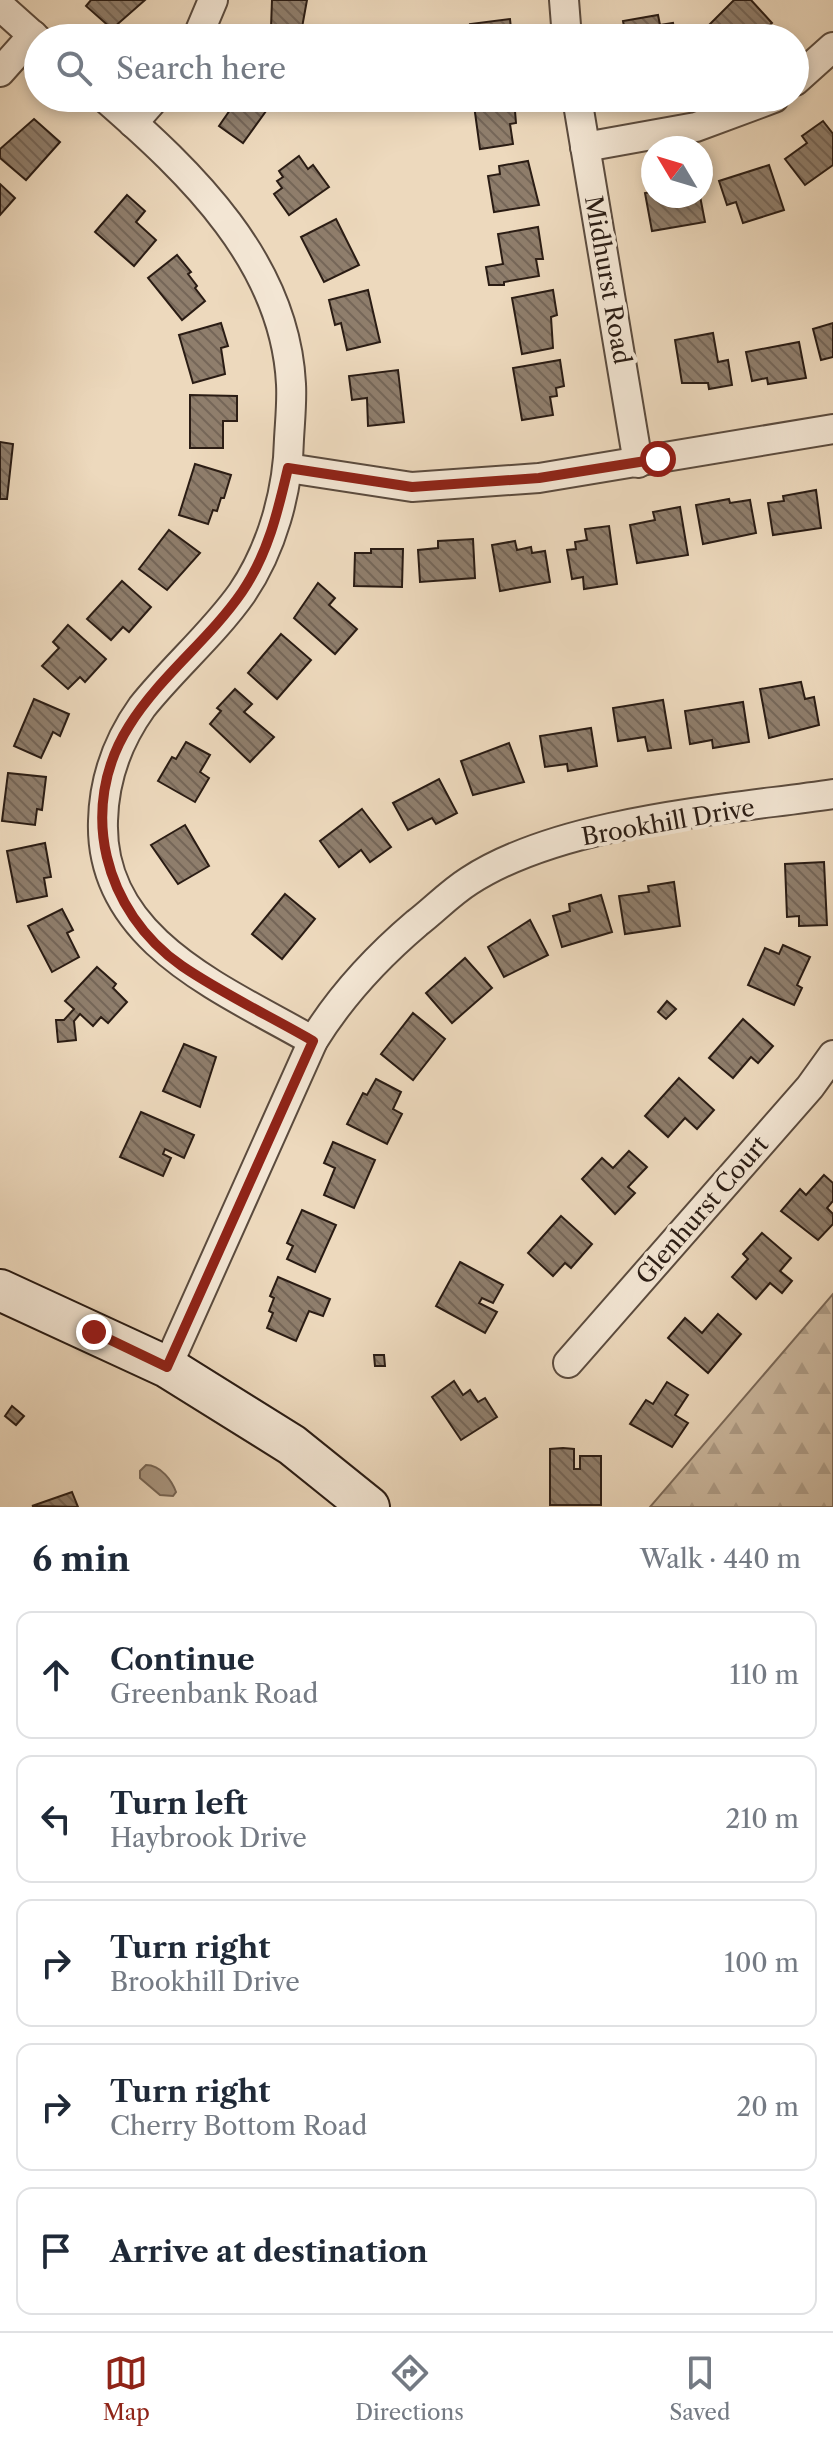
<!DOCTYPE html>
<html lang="en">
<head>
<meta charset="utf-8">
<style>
	:root { --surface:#fff; --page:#f6f6f7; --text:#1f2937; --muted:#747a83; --line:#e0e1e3; --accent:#8f2418 }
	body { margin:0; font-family:"Libre Caslon Text",serif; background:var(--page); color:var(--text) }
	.compass { position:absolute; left:641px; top:136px; width:72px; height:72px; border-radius:50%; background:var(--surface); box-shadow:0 4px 12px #0003; rotate:308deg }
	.stop { position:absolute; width:24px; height:24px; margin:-18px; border:6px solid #8f2418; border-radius:50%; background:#fff }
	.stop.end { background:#8f2418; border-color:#fff; box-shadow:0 2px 8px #0008 }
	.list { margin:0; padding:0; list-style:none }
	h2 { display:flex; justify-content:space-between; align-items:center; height:104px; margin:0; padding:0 32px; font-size:34px }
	h2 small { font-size:26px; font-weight:400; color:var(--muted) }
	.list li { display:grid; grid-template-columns:52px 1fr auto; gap:24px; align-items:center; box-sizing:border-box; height:128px; margin:0 16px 16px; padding:0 16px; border:2px solid var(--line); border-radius:16px }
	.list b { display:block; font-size:30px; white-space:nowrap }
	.list p { margin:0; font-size:26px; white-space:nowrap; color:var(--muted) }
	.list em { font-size:26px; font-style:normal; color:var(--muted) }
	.icon { flex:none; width:44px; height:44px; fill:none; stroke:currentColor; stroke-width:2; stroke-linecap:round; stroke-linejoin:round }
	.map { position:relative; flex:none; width:833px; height:1507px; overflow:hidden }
	.search { position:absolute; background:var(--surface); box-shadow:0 4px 12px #0003; left:24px; right:24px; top:24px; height:88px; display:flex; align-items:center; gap:20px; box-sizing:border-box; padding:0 28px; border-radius:44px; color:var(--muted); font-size:30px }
	.sheet { height:824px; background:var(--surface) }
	nav { display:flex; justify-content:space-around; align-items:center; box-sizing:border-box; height:112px; border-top:2px solid var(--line); background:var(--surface); font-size:22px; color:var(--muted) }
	nav a { display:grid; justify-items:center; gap:4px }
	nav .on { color:var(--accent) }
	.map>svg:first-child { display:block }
	.forest { fill:url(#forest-firs); stroke:#7b6a5a; stroke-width:2 }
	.water { fill:#ab9984; stroke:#776757; stroke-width:2 }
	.building { fill:url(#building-back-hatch); stroke:#2a1c14; stroke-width:2 }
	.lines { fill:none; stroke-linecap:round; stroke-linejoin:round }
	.street-casing { stroke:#5b4b3e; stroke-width:32 }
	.secondary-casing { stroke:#2a1c14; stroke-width:44 }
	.street { stroke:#f3e6d4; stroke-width:28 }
	.secondary { stroke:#f3e6d4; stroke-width:40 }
	.route { stroke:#8f2418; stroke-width:10 }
	.labels { text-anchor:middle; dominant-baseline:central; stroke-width:8; stroke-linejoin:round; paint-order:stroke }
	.street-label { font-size:24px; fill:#2a1c14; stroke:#f3e6d4 }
</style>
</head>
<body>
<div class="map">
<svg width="833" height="1507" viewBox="0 0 833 1507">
	<defs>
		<pattern id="forest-firs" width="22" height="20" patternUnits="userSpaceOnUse" patternTransform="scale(2)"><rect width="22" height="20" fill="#ccb9a0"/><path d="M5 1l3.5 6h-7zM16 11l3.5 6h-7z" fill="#af9e89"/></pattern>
		<pattern id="building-back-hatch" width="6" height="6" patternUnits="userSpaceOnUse" patternTransform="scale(2)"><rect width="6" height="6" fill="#8f7e6c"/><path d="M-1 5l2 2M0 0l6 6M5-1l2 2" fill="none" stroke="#756658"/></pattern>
	</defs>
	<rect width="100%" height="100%" fill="#edd9bd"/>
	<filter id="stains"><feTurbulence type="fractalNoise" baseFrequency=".0025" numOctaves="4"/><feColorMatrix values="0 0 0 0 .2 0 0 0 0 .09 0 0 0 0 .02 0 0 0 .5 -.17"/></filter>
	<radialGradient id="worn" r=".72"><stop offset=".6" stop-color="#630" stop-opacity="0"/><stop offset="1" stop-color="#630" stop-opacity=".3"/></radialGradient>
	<polygon class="forest" points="833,1294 833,1507 650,1507"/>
	<path class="water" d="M146,1465C161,1465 172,1481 176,1492L173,1496L160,1495L140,1478V1471Z"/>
	<g class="building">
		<polygon points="91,0 145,0 112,29 86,6"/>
		<polygon points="272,0 307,0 301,33 271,28"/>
		<polygon points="734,0 751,0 772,23 756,38 710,38 703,31"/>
		<polygon points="658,15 660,25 673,23 676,38 626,38 623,21"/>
		<polygon points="510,19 512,38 472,38 470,24"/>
		<polygon points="229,98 274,100 243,143 219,126 230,110 224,105"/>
		<polygon points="473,98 522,98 523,110 515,111 516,123 510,124 513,144 480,149"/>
		<polygon points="34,119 60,142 26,180 0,158 0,149"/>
		<polygon points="823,121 833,134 833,165 805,185 785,159 807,143 802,136"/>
		<polygon points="299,156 308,169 313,165 329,187 289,215 274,194 282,188 277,181 283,177 279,171"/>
		<polygon points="528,161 539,205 494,212 488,176 500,174 499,166"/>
		<polygon points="769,165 784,210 743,223 736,202 727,205 719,181"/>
		<polygon points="0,184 15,198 0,215"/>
		<polygon points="653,192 653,196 700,196 705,222 652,231 645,193"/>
		<polygon points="127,195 145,211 136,222 156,240 134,266 95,232"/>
		<polygon points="336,219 359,265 324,282 301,237"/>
		<polygon points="538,227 543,259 536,259 539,276 504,282 504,285 489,285 486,267 503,264 498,234"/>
		<polygon points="177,255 191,272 188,274 197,286 195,288 205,301 182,320 148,278"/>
		<polygon points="368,290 380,342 347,350 341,323 335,325 329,300"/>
		<polygon points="553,290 557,315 551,317 553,348 522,354 512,298"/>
		<polygon points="221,323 228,346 221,348 225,374 193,383 179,335"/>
		<polygon points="833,323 833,357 821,360 813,329"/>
		<polygon points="713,333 718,362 728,360 732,385 709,389 708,383 682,383 675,340"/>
		<polygon points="799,342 806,378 768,384 767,378 752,381 746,352"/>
		<polygon points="560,360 564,386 556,388 557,396 550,397 553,415 522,420 513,368"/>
		<polygon points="398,370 404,422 368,426 367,398 352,400 349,376"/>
		<polygon points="190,395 237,396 237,421 223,421 223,448 190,448"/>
		<polygon points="0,442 13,444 7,499 0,499"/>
		<polygon points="195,464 231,475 224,498 221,498 217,511 213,510 208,524 179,515"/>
		<polygon points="816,490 821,528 773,535 768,503 784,501 783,496"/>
		<polygon points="729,499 730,503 750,500 756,533 703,544 696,505"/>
		<polygon points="680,507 688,555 637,563 630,525 655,520 653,512"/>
		<polygon points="609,526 617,584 584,589 583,577 572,579 567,550 576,549 575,542 587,540 585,529"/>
		<polygon points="169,530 200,553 167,590 139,569"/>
		<polygon points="473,539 475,578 420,582 418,550 438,548 438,541"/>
		<polygon points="515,541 517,550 531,547 532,553 545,551 550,582 500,591 492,545"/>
		<polygon points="371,549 403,549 402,587 354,586 355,553 371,553"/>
		<polygon points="122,581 151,607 129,632 123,627 111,640 87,619"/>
		<polygon points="318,583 335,598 329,605 357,629 335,654 294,618"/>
		<polygon points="68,625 106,659 85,682 80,677 68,689 42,666 59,648 53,642"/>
		<polygon points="281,634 311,660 277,699 248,673"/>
		<polygon points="801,682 805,699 814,697 819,725 769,738 760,689"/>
		<polygon points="235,689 252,704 244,712 274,737 250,762 210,724 221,711 217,708"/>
		<polygon points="34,699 69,714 60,736 53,732 41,758 14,746"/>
		<polygon points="663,700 671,748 648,751 645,737 618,741 613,708"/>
		<polygon points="743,702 749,742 713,748 712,740 690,744 685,711"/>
		<polygon points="591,728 597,766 568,771 567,764 545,767 540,736"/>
		<polygon points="186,742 210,755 200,772 209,778 195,802 158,781 172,757 176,759"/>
		<polygon points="509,743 524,782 473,795 461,761"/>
		<polygon points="8,773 46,777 42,810 37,809 35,825 2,821"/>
		<polygon points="439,779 457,813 436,824 432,818 408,830 393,803"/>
		<polygon points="362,809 391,847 370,862 361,850 339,867 320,841"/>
		<polygon points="185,825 209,866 178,884 151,845"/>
		<polygon points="45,843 51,877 44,878 47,896 17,902 7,851"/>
		<polygon points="824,862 827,925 799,926 799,916 787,917 785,864"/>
		<polygon points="674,882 680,926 625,934 619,896 649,892 648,886"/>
		<polygon points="285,894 315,919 282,959 252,934"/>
		<polygon points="601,895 612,932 562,947 553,916 570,911 569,904"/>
		<polygon points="62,909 73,930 67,933 79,957 52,972 28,926"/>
		<polygon points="530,920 548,955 504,977 488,947"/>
		<polygon points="783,945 810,957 797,985 802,988 794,1005 748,985 765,948 779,954"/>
		<polygon points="465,958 492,988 452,1023 426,993"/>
		<polygon points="97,967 116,984 113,988 127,1002 108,1023 101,1017 93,1026 80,1014 74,1021 76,1040 58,1042 56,1020 64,1020 74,1009 65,1001"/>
		<polygon points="667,1001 676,1009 666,1019 658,1012"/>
		<polygon points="413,1013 445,1039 413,1080 381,1054"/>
		<polygon points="743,1019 773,1046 758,1063 751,1057 733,1078 709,1058"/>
		<polygon points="184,1044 216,1057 200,1107 163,1091"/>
		<polygon points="679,1078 714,1110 697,1129 685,1118 668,1137 645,1116"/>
		<polygon points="376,1079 401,1092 393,1109 402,1114 387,1144 347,1124 363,1093 367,1095"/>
		<polygon points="141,1112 194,1135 184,1158 165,1149 163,1154 171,1158 163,1176 120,1157"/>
		<polygon points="333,1142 375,1160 354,1208 324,1195 335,1168 324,1163"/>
		<polygon points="629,1151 647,1167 628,1187 635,1193 615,1214 582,1179 602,1158 613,1168"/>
		<polygon points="824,1175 833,1183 833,1201 827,1208 833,1214 833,1224 818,1240 781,1211 800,1189 806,1195"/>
		<polygon points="302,1210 336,1225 315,1272 287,1259 293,1246 287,1243"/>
		<polygon points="561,1216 592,1244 571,1268 565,1263 553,1276 528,1253"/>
		<polygon points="762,1233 791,1258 780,1271 792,1281 782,1293 770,1283 756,1299 732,1277 748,1259 743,1254"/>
		<polygon points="460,1262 503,1285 493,1303 482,1298 479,1303 497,1312 485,1333 436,1306"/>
		<polygon points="278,1277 330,1299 323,1316 309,1311 296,1341 267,1328 273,1313 269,1311 274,1298 270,1296"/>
		<polygon points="718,1314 741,1334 708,1373 668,1338 685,1318 702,1333"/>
		<polygon points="374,1355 384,1355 385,1366 375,1366"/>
		<polygon points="454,1381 463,1395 470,1390 478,1402 485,1398 497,1417 461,1440 432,1397"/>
		<polygon points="667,1382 688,1395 675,1415 688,1423 672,1447 630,1424 646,1400 653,1404"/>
		<polygon points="12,1406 24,1416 16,1425 5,1416"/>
		<polygon points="563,1448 574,1449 574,1469 580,1469 580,1456 601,1456 601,1505 550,1505 550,1449"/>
		<polygon points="72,1492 78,1507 32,1506"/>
	</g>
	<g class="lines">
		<g class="street-casing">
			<g id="street">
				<polyline points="564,0 567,38"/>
				<polyline points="0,6 38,40"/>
				<polyline points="197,38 213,0"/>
				<polyline points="0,72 33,35"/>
				<polyline points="795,81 833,47"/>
				<path d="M105,98C191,173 285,262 291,384C292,402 290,421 289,439C288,491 272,549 242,593C213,634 173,668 142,707C117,742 104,778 103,821C99,941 225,990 313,1041"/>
				<polyline points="577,98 638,463"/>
				<polyline points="133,123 155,98"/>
				<polyline points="585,147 696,127 774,98"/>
				<polyline points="288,468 412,487 539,478 833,429"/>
				<polyline points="568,1363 810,1087 833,1055"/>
				<path d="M167,1367L313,1041C340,997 377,957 417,923C434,910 450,893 469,881C561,821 724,810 833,794"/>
			</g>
		</g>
		<g class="secondary-casing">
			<polyline id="secondary" points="0,1290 167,1367 292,1445 369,1507"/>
		</g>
		<use href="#street" class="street"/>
		<use href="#secondary" class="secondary"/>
	</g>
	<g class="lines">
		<path class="route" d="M94,1332L167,1367L313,1041C270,1016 223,994 182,966C104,912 77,808 129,726C160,676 209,640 242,592C268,554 278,511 288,468L412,487L539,478L658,459"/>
	</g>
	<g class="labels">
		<g class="street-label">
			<text transform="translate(608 280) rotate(80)">Midhurst Road</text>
			<text transform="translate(668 822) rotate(-10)">Brookhill Drive</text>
			<text transform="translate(702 1210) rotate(-49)">Glenhurst Court</text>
		</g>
	</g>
	<rect width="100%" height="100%" filter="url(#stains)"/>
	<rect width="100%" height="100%" fill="url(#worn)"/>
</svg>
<svg class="compass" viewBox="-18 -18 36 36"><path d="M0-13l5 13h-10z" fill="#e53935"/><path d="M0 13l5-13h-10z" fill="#747a83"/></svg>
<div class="stop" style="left:658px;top:459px"></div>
<div class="stop end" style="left:94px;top:1332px"></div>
<div class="search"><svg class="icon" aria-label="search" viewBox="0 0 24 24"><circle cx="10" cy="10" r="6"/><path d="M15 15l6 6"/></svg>Search here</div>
</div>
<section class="sheet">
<h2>6 min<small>Walk · 440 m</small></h2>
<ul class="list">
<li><svg class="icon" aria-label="ahead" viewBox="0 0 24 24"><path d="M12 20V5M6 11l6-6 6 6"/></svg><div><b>Continue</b><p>Greenbank Road</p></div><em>110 m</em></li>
<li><svg class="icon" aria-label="left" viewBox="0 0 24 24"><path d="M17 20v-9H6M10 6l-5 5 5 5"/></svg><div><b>Turn left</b><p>Haybrook Drive</p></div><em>210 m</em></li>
<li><svg class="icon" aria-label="right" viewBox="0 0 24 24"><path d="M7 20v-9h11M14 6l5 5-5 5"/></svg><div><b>Turn right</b><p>Brookhill Drive</p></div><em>100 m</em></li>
<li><svg class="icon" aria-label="right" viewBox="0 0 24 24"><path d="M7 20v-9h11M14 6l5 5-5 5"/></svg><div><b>Turn right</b><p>Cherry Bottom Road</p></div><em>20 m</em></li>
<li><svg class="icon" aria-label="arrive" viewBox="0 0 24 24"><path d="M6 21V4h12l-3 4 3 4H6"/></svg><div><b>Arrive at destination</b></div></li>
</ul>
</section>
<nav>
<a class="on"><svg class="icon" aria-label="map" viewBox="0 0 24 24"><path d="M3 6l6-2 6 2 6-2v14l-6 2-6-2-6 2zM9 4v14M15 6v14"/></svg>Map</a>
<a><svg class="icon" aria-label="directions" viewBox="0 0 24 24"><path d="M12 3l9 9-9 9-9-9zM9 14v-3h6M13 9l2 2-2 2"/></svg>Directions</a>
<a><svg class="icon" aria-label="saved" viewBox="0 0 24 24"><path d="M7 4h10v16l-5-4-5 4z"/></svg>Saved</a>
</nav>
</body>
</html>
